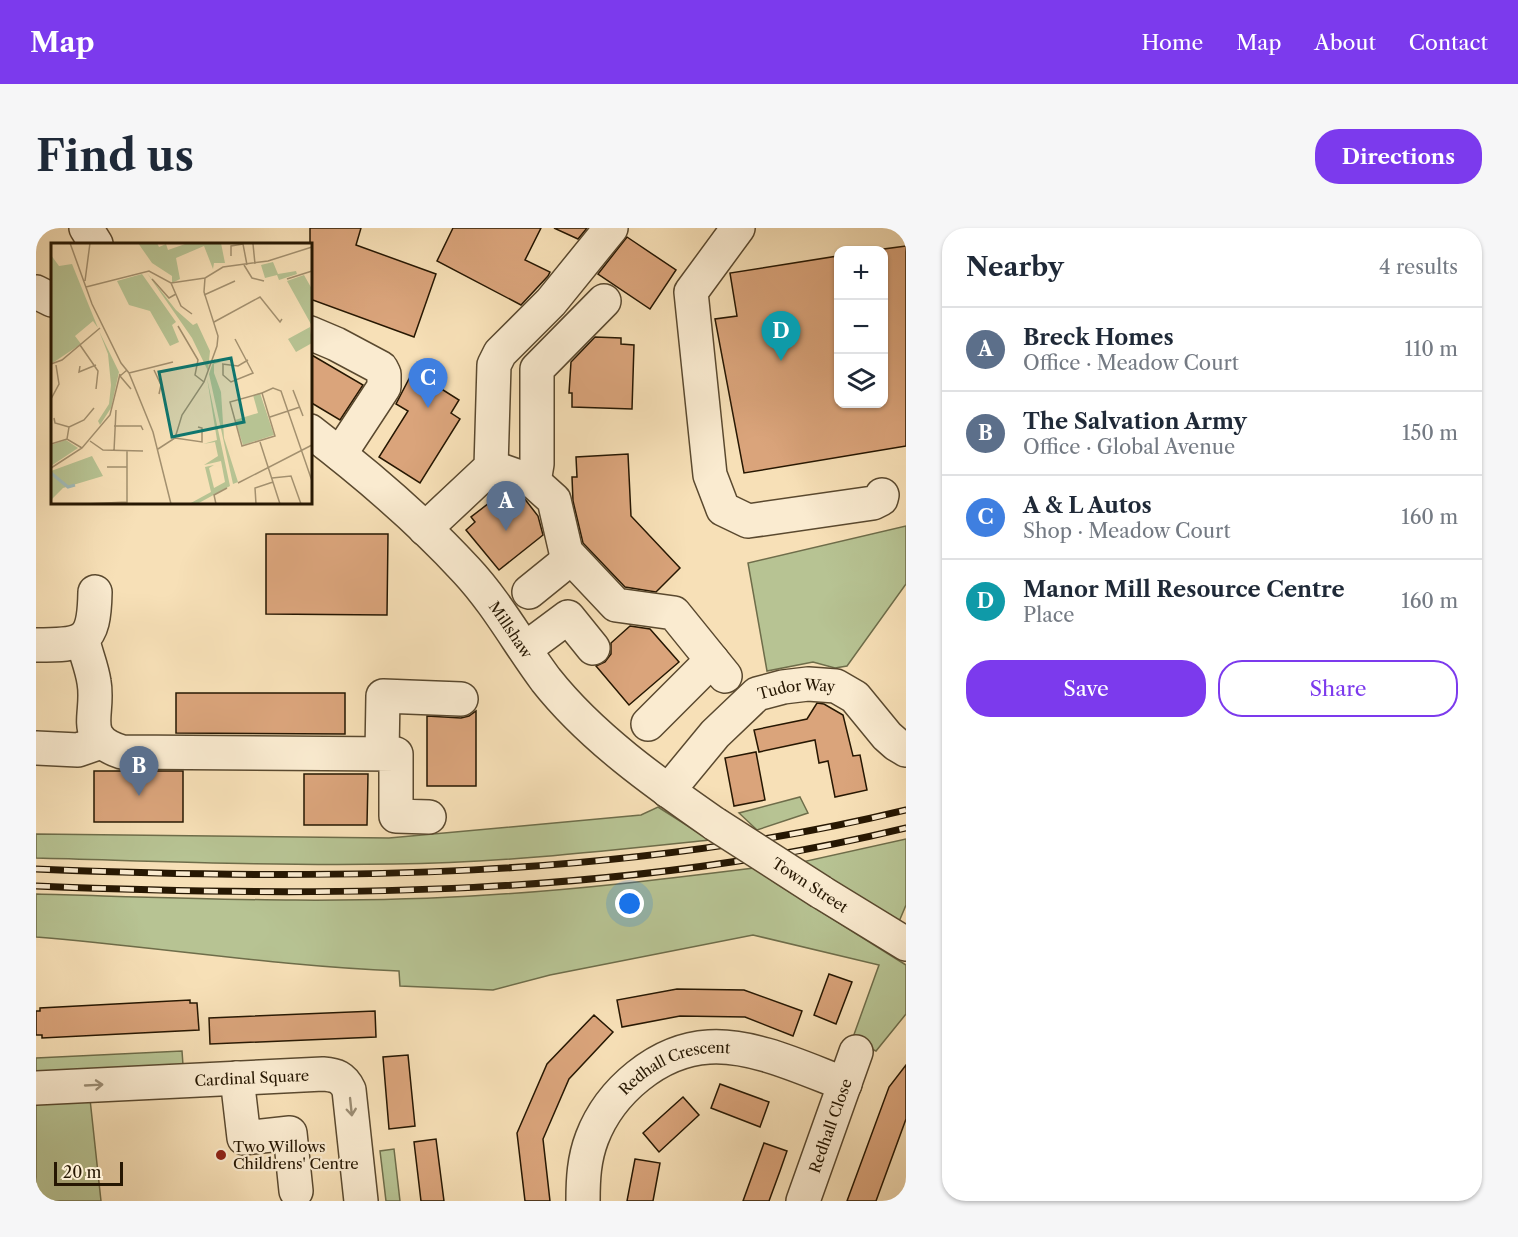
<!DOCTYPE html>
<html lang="en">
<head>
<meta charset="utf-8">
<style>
	:root { --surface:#fff; --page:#f6f6f7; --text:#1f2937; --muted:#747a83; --line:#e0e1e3; --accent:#7c3aed }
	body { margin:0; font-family:"Libre Caslon Text",serif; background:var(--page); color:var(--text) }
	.controls { position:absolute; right:18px; top:18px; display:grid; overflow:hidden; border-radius:12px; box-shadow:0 2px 4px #0004 }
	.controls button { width:54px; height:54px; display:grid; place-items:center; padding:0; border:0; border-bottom:2px solid var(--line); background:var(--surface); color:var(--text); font:30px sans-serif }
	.scale { position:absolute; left:18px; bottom:15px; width:69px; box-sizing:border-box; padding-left:6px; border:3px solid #261702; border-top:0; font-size:16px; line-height:21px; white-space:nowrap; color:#261702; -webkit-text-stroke:4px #faebd0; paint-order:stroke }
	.you { position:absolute; left:594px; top:676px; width:21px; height:21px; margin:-15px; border:4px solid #fff; border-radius:50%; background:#1a73e8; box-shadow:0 0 0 9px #1a73e833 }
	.badge { display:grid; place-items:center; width:39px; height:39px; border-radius:50%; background:var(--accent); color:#fff; font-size:20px; font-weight:700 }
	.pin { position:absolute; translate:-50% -50px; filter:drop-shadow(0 2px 3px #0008) }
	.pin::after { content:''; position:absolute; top:32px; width:21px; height:18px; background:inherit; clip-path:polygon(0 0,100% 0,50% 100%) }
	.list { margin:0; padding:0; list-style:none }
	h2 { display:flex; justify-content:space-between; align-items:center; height:78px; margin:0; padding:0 24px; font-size:26px }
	h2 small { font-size:20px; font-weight:400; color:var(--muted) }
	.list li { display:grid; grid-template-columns:39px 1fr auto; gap:18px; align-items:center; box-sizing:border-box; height:84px; padding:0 24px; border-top:2px solid var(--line) }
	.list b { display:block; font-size:22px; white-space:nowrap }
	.list p { margin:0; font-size:20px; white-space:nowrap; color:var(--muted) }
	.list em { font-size:20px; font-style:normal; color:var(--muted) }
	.actions { display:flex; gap:12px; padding:18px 24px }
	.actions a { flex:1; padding:14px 0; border:2px solid var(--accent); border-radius:24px; text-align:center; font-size:21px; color:var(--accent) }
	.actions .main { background:var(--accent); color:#fff }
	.icon { flex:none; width:33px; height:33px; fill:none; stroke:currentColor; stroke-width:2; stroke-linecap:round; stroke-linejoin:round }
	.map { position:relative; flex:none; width:870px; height:973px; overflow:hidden; border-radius:24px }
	header { display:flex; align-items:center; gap:36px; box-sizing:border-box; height:84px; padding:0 30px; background:var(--accent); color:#fff }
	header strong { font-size:28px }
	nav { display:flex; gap:33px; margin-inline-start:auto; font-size:21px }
	.intro { display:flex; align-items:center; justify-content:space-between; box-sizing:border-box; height:144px; padding:0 36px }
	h1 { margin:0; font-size:42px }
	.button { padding:15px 27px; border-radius:24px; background:var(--accent); color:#fff; font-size:21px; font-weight:700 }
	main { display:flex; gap:36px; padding:0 36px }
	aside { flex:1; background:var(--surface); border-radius:24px; box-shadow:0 2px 4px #0004 }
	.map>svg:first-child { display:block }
	.green { fill:#b7c393; stroke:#6e6d4a; stroke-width:1.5 }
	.building { fill:#daa47b; stroke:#261702; stroke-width:1.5 }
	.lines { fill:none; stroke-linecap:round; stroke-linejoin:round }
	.minor-casing { stroke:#5a492f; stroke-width:36 }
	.minor { stroke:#faebd0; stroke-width:33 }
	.rail-casing { stroke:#261702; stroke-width:7 }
	.rail { stroke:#faebd0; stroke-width:4.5; stroke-dasharray:14; stroke-linecap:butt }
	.minor-bridge-casing { stroke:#5a492f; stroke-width:36; stroke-linecap:butt }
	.minor-bridge { stroke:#faebd0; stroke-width:33 }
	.oneway { stroke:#9b8c73 }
	.poi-dot { fill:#8f2418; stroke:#faebd0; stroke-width:2 }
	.labels { text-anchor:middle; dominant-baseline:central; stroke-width:4.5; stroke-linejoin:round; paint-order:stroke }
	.street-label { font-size:15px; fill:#261702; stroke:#faebd0 }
	.poi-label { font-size:15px; fill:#261702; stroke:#faebd0; text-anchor:start }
	.inset-river { fill:none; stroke:#a1bbb9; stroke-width:3 }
	.inset-road { fill:none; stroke:#a3906f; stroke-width:1.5 }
	.view { fill:#0f766e; fill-opacity:0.15; stroke:#0f766e; stroke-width:3 }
	.inset-edge { fill:none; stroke:#261702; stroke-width:3 }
</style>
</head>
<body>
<header>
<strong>Map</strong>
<nav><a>Home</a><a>Map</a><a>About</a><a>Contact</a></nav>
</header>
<div class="intro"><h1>Find us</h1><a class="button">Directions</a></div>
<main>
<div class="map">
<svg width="870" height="973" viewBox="0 0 870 973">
	<rect width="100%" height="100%" fill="#f7e0b7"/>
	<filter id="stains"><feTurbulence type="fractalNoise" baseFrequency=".00333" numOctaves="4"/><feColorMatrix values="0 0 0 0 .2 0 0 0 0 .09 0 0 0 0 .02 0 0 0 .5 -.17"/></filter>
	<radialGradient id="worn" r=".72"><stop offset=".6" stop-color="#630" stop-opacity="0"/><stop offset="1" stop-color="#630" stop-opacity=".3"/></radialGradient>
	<g class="green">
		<polygon points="870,298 870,356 811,438 799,440 777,434 731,443 712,335"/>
		<polygon points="764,569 772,585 721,602 703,585"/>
		<path d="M622,579L674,612C569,623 463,635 358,636C239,638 119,633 0,630V606L353,610L605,587Z"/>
		<polygon points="870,611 870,677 862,696 766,634"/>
		<path d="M718,640L741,656L870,737V786L840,823L816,812L843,737L717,707L514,747L457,762L364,758L363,743C242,738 121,719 0,709V666C150,670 301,677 451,667C540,662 629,651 718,640Z"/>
		<polygon points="146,823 147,837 0,844 0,830"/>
		<polygon points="54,871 65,973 0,973 0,873"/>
		<polygon points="358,921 364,973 350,973 344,923"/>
	</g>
	<g class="building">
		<polygon points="274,0 325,0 320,17 400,46 378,109 274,71"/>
		<polygon points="417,0 505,0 489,32 514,44 512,48 485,77 401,33"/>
		<polygon points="518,0 551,0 542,11"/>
		<polygon points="591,9 640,42 614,81 562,46"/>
		<polygon points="870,18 870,218 708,245 679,91 701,88 694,45 802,28 802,176 848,176 848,21"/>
		<polygon points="559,109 585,110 585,116 598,117 596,181 536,179 536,165 533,165 535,134"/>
		<polygon points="274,126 327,157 304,192 274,174"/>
		<polygon points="377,143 423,172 415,185 424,191 384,255 343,229 372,183 360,176"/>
		<polygon points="592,226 595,288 644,340 620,364 589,359 547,315 537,273 536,249 541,249 540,229"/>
		<polygon points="477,266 483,273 488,270 502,288 507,307 463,342 430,302 439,294 435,289 462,268 467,274"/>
		<polygon points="230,306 352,306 351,387 230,386"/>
		<polygon points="594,398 614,401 643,434 593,477 560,438 569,434 575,426 575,415"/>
		<polygon points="140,465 309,465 309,506 140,505"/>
		<polygon points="781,475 788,476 807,487 817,528 824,527 831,562 799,569 792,533 783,535 779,512 723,524 718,502 771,491"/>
		<polygon points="440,483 440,558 391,558 391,488 425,490 433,488"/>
		<polygon points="720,524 729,572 698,578 689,530"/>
		<rect x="58" y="543" width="89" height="51"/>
		<polygon points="268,546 332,546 331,597 268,597"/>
		<polygon points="793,746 816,754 800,796 778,787"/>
		<polygon points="641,761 708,762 766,783 757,808 709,789 644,788 586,799 581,772"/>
		<polygon points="154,772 154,775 161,775 163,802 6,810 6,807 0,807 0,783 4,783 4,780"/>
		<polygon points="339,783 340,809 174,816 173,790"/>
		<polygon points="558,787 577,804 533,851 507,911 514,973 489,973 481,905 511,836"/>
		<polygon points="372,827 379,898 353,901 347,829"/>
		<polygon points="870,837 870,891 840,973 811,973 853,859"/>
		<polygon points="684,856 733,874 724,899 675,880"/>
		<polygon points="647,869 663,887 623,924 607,905"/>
		<polygon points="400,911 408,973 385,973 378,914"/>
		<polygon points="728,915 751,923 744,943 733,973 707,973"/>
		<polygon points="599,931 624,935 617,973 591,973"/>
	</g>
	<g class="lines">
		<g class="minor-casing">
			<g id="minor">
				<polyline points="50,0 60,16"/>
				<polyline points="702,0 655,64 674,247 687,281 712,293 837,275 845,271 846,267"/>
				<polyline points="0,64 16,72"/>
				<polyline points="274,105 300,116 345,140 348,146 348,159 304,226"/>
				<path id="s1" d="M274,203C329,245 383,291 430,342C461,375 483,416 510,452C555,509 620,555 679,596"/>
				<polyline points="455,239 498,254 518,272 530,324 580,377 638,385 689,448"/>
				<polyline points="498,254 501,236 501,141 568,73"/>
				<polyline points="389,301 455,239 458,137 464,125 515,74 575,0"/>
				<polyline points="493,364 535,330"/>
				<path d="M47,413C50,426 56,440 58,454C64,487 42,510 86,524L360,526V588L393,589"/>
				<path d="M0,417C48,417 58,416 59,364"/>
				<polyline points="489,421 532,389 557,420"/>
				<polyline points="612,496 676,432"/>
				<polyline points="0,520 42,522 65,514"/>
				<polyline points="346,525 347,468 425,471"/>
				<path id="s2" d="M632,563L679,506L721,466L747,459L772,456L800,458L819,469L851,508L860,516L870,522"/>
				<polyline points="785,664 870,716"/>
				<polyline points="201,850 208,910 254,905 260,963"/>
				<path id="s3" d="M0,860L287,846C300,847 307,849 313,862L325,973"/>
				<path id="s4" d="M547,973C547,951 548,931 556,910C574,863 622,822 673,819C717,816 769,841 809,856"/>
				<path id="s5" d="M767,973L820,824"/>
			</g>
		</g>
		<use href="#minor" class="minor"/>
		<g class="rail-casing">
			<g id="rail">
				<path d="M0,641C291,653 586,651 870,582"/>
				<path d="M0,658C290,670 586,669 870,600"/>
			</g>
		</g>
		<use href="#rail" class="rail"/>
		<g class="minor-bridge-casing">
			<polyline id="minor-bridge" points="679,596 785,664"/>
		</g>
		<use href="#minor-bridge" class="minor-bridge"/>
	</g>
	<defs><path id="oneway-shaft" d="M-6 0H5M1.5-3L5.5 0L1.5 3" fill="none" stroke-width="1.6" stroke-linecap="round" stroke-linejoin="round" transform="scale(1.5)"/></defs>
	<g class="oneway">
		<use href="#oneway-shaft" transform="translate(58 857) rotate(-3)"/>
		<use href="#oneway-shaft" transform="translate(315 879) rotate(84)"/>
	</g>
	<circle class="poi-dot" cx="185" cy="927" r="6"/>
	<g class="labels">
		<g class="street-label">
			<text stroke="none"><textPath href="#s1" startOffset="284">Millshaw</textPath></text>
			<text stroke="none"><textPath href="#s2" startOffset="172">Tudor Way</textPath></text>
			<text transform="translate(774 657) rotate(33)">Town Street</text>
			<text stroke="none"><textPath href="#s4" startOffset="180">Redhall Crescent</textPath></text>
			<text stroke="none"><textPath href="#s3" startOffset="216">Cardinal Square</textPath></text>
			<text stroke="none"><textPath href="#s5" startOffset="80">Redhall Close</textPath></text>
		</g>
		<g class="poi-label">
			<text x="197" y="918">Two Willows<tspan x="197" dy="17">Childrens' Centre</tspan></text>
		</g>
	</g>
	<g transform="translate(15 15)">
		<rect width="261" height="261" fill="#f7e0b7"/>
		<path d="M87,0H106L108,4L115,1L117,7L137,0H170L174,20H163L162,26L153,3L125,15L129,36L121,40V33L101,20ZM0,12L8,23L21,21L47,85L42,78L24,93L30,101L0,121ZM222,19L227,31L245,28L246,31L228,37L226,32L214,35L210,22ZM96,30L125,67L142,82L146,80L159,108L157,128L141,95ZM91,31L125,79L121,82L128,99L119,103L99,68L78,62L66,38ZM253,32L261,46V83L236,38ZM259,84L261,100L245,109L237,96ZM48,88L68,129L60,165L49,182L47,178L58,161L60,142L57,111ZM163,116L170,119L163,121V130L170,149L173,195L187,239L182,241L158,131ZM156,135L179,243L146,261H138L160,249L154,224L163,222L158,225L163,245L174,239L170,218L153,222L167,213L164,199L152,201L166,197ZM209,150L223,192L192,202L184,177L207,170L202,152ZM15,197L27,205L0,223V202ZM41,213L52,233L12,245L0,257V228Z" fill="#b7c393"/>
		<path class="inset-river" d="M0,230L17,244L24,242"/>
		<path class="inset-road" d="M19,0L41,61L70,120L78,130L102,189L120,261M202,1L204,21M180,13V3L192,1L196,22M193,22L201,35L213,38M101,36L118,55L125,51M236,36L261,28M34,38L39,0M120,40L130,63L141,71M35,44L98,28L120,40L154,35M153,52L184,38M163,79L209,54L229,79L231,76M127,83L147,117L144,132L153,139M29,102L47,128L45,146M0,121L11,117L49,85M171,121L187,123L197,117M172,121V132L180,139L202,130L184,96M29,123L28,129L45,122M76,127L69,133L80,146M103,127L110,142L108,151M78,130L122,119M242,147L252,173M211,150L224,193L191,203L179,159ZM211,150L222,145L230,148L261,238M0,156L8,141L5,122M219,174L249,164M3,175L4,180L18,184M63,183H90L92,187M124,195L151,199V185L147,184M16,196L18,184L33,177L43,165M39,198L52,207L92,208M209,199L229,261M0,201L16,196L31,205M107,206L124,195L131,172L153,139L166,103L167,93L153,49L154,35L172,24L217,18L261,4M63,208L65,167M56,224H76M0,225L31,205L59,172L69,131M221,235L240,233L250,261M187,240L261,202M34,261L76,259M76,261V208M165,261L163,252L176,245M205,261L204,245L222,239"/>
		<path class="view" d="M180,115L193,179L121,194L108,129Z"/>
		<rect width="261" height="261" class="inset-edge"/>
	</g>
	<rect width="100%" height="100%" filter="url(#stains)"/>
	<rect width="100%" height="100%" fill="url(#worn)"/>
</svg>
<div class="controls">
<button>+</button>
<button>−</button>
<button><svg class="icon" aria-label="layers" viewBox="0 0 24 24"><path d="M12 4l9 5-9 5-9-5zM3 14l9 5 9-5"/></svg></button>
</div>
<div class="scale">20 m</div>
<div class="you"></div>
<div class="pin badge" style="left:470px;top:303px;background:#5c6f8a">A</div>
<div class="pin badge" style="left:103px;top:568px;background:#5c6f8a">B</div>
<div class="pin badge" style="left:392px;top:180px;background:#3f7fe0">C</div>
<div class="pin badge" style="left:745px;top:133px;background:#0f9aa8">D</div>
</div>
<aside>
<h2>Nearby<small>4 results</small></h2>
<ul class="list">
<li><span class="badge" style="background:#5c6f8a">A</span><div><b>Breck Homes</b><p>Office · Meadow Court</p></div><em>110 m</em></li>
<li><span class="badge" style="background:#5c6f8a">B</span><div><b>The Salvation Army</b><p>Office · Global Avenue</p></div><em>150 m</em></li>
<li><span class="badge" style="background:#3f7fe0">C</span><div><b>A &amp; L Autos</b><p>Shop · Meadow Court</p></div><em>160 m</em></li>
<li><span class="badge" style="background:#0f9aa8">D</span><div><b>Manor Mill Resource Centre</b><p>Place</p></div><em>160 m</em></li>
</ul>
<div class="actions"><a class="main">Save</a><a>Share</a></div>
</aside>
</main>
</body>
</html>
